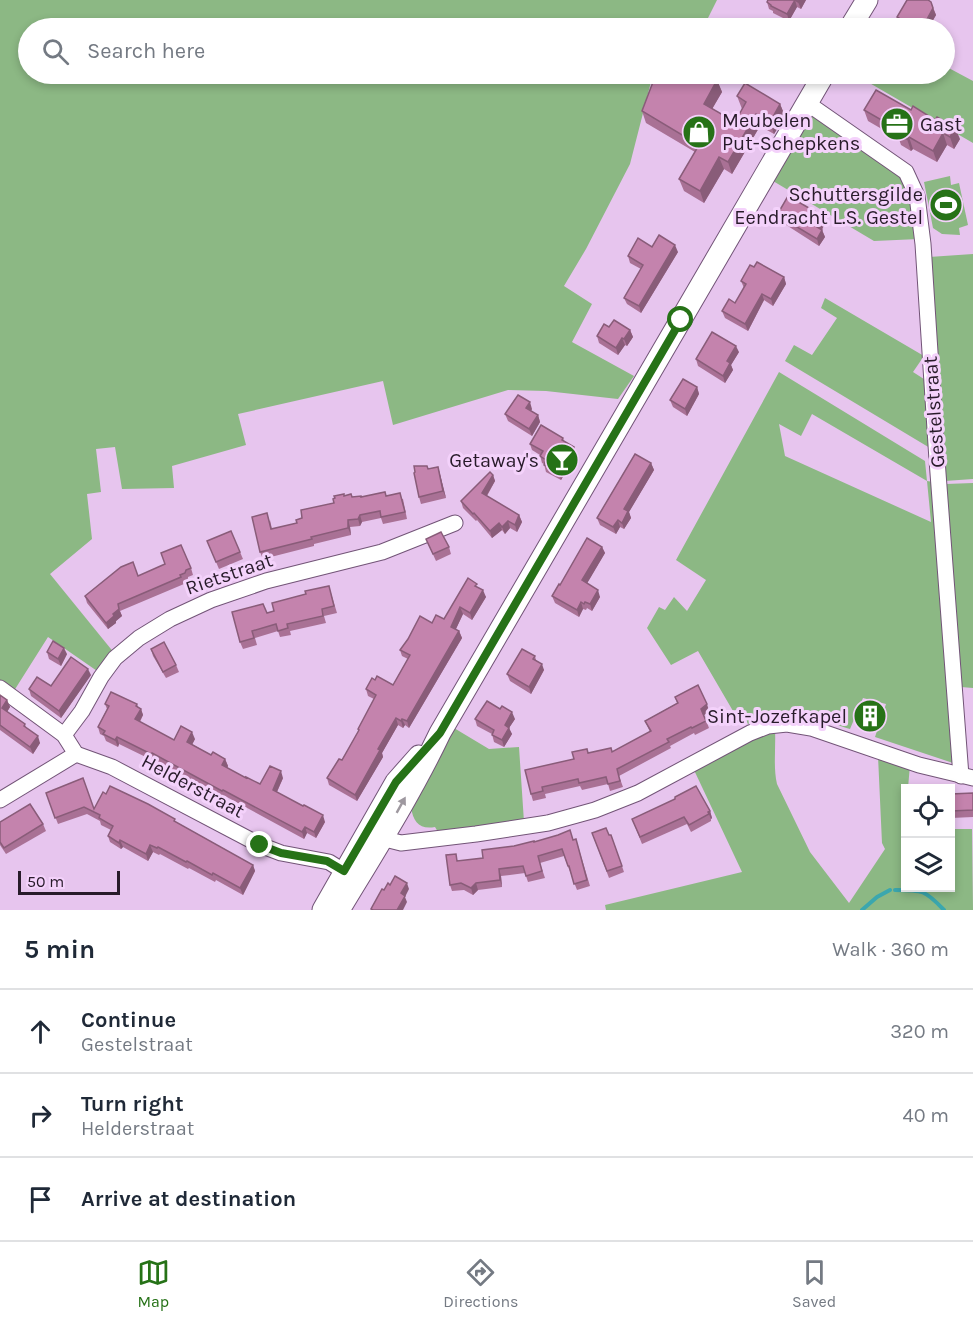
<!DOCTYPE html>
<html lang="en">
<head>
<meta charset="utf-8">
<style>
	:root { --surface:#fff; --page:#f2f2f3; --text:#1f2937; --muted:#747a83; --line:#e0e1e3; --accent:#267217 }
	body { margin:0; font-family:Karla,sans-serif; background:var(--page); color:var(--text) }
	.controls { position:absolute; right:18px; bottom:18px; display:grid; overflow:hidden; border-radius:0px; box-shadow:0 3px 9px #0003 }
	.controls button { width:54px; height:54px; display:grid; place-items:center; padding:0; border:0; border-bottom:2px solid var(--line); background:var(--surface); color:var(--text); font:30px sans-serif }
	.scale { position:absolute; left:18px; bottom:15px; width:102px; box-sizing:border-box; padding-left:6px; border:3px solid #281b2a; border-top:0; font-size:16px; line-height:21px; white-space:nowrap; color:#281b2a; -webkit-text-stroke:4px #f4d2fb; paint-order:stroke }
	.stop { position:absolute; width:18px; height:18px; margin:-14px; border:4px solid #267217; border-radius:50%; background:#fff }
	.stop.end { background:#267217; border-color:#fff; box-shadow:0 2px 6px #0008 }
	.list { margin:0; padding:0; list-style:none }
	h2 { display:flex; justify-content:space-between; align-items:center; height:78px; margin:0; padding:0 24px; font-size:26px }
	h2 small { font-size:20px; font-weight:400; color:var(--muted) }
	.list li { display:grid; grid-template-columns:39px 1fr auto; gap:18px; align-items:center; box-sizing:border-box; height:84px; padding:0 24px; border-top:2px solid var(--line) }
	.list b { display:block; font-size:22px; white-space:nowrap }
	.list p { margin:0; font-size:20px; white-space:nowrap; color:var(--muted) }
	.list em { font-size:20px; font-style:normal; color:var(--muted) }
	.icon { flex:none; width:33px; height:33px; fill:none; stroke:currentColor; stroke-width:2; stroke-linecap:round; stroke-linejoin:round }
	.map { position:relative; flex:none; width:973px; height:910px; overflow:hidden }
	.search { position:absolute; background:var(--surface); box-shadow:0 3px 9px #0003; left:18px; right:18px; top:18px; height:66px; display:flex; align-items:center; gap:15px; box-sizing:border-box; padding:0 21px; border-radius:33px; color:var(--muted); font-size:22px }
	.sheet { height:330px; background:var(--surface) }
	nav { display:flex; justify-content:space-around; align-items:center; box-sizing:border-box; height:84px; border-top:2px solid var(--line); background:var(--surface); font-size:16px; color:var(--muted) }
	nav a { display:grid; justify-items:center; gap:3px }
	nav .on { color:var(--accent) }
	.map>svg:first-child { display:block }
	.green { fill:#8cb884; fill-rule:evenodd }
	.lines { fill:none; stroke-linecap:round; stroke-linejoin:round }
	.stream { stroke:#3ba7ae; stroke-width:4 }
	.minor-casing { stroke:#725477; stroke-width:17 }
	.secondary-casing { stroke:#725477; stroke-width:23 }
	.minor { stroke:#fff; stroke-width:15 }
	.secondary { stroke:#fff; stroke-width:21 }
	.wall { fill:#a97195 }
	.shaded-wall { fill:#895c79 }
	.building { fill:#c483ad; stroke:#895c79; stroke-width:1.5 }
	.oneway { fill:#9e989f }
	.route { stroke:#267217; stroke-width:8 }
	.labels { text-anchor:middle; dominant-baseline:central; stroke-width:6; stroke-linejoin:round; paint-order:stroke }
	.poi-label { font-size:20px; fill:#281b2a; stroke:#f4d2fb; text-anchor:end }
	.street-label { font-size:20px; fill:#281b2a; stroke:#f4d2fb }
</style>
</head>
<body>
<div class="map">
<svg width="973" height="910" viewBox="0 0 973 910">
	<rect width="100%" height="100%" fill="#e7c5ee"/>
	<g class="green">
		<polygon points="0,0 717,0 703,28 28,28 28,74 653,74 630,164 586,249 564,286 592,304 572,342 634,376 618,399 546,391 508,390 393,425 383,381 238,414 246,445 172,466 174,488 122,489 115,447 96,449 101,492 87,494 92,539 50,574 115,654 100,673 48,637 12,694 0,683"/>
		<polygon points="945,66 973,81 973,143 854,74 944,74"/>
		<polygon points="812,115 829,126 838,134 894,167 907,188 919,239 874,241 773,181"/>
		<polygon points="950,176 951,185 959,183 968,225 959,228 960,235 942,234 933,228 924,182"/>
		<polygon points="973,254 973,479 945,481 929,257"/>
		<polygon points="825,298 924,356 913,372 927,381 930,448 785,361 794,345 812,355 837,318 821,308"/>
		<path d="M779,372L925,461L927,481L946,484L973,483V688L949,686L953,763L875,737L886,704L863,698L850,729C829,723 797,710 775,714C766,716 757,720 748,724L740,708L733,711L698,651L671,665L647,628L659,607L665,610L674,597L687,611L706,580L676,560ZM812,414L927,481L931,522L785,456L779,424L801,436Z"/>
		<path d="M454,728L489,749L519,747L524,822L438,832L435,827C420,830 413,822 411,807Z"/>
		<path d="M775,729C776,747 773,767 777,784L810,852L849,903L885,849L882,843L878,756L910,765L908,788H906V888H950L951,829H972L973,910H606L605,905L742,872L694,770L751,737Z"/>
	</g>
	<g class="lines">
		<g class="stream">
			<path d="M895,890C923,890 925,890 944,910"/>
			<polyline points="862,910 877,897 890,890"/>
		</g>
		<g class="minor-casing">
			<g id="minor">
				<polyline points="807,103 906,172 917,196 923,244 937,460 961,776"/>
				<polyline points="0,688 64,735 76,754 112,767 260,845 281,853 329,862 353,877"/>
				<polyline points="64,735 82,711 101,677 115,658 139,638 170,619 211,600 266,581 382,552 455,523"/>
				<polyline points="0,800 76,754"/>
				<polyline points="376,834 389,840 401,843 476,834 548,823 595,810 638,793 750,733 768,726 787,724 811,728 919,765 973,778"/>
			</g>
		</g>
		<g class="secondary-casing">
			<g id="secondary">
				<polyline points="850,28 867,0"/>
				<polyline points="323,910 396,782 419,756"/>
				<path d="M339,910C374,852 411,794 440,733L824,74"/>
			</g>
		</g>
		<use href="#minor" class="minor"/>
		<use href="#secondary" class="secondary"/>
	</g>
	<g class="wall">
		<polygon points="806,0 801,9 797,7 789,21 773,13 773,11 769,9 767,2"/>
		<polygon points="931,2 936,15 929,27 923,28 907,28 899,24 897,17"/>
		<polygon points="717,80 722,92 712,109 735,122 742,109 737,96 780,104 785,116 774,134 760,126 732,174 724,169 704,203 684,191 679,179 695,152 646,123 642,111"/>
		<polygon points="864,110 960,139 954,149 947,145 937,162 913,149 911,151 901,145 899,139 868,121"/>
		<polygon points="777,215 825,223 822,230 825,237 819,246 780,221"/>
		<polygon points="652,247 678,252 641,313 627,304 624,298 641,269 630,263 628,256"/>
		<polygon points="754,267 784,277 786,284 773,306 764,300 748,331 725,318 722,311 735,303 744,288 741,281"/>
		<polygon points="609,327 630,330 633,337 627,346 625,345 618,355 599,343 597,336"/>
		<polygon points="739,352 731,365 733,370 725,383 698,366 696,359"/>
		<polygon points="697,387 699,394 687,416 673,407 670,400"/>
		<polygon points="532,409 531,411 538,415 540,422 532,436 508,421 505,414"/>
		<polygon points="563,438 564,441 576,454 561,480 546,472 544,464 542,463 540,455 532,450 530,444"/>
		<polygon points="651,463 654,470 629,512 631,518 624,529 620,527 616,534 600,525 597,518"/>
		<polygon points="438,467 446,498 421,504 419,497 428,469"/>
		<polygon points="493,475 495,481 487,496 519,515 522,522 517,532 510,528 505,534 502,530 492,538 477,520 476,521 463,508 461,501"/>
		<polygon points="344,496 352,497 386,496 403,499 407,519 383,524 381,518 362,522 360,526 350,527 351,535 314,544 314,546 263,559 260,552 270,520 272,529 297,523 302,518 334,503"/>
		<polygon points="426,539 449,547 451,554 436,561"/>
		<polygon points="207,541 240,552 243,559 219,569"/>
		<polygon points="602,547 605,553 587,583 600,597 592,611 587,608 586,610 583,609 579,617 555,603 552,596 560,585"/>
		<polygon points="191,568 193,575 188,577 188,580 183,582 184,584 120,611 122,616 116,621 116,623 108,629 87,603 85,596 138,576"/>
		<polygon points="479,588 486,597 472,620 463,614 456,629 459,631 462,638 409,728 405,725 403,728 398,725 382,753 383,757 357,801 329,785 327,778 342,760 359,731 358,729 374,699 368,696 366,689 393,685 408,659 402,656 400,650 432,623 444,619"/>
		<polygon points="331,593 337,613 324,616 326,623 290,631 291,635 280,637 278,631 255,638 257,645 243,649 240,642 267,613"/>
		<polygon points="151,649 176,665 179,672 166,678 153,656"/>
		<polygon points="47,652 67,654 61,666 49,659"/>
		<polygon points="535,656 536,660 544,670 531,694 510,681 507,674"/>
		<polygon points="91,675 61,718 31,696 29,689 51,686"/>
		<polygon points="0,695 7,700 10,707 7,712 25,724 26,728 40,743 33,754 0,730"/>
		<polygon points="675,697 709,711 704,715 709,728 695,735 694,733 670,746 671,748 619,776 623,787 610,791 608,784 582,790 580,786 545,794 546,798 533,801 531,794 574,759 588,753 612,752 650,732 645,721 677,703"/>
		<polygon points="105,704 141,709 143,715 140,722 174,740 195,739 192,744 211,755 225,759 228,766 227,768 246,778 260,784 283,778 277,792 325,822 316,838 307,833 304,839 225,796 225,798 155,760 154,761 119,744 118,747 106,741 104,736 100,734 98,727 107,709"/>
		<polygon points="475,719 515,719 509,728 512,734 504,747 494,742 492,734 477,726"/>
		<polygon points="46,793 94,809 176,822 253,865 255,871 243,895 216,880 215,882 189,868 188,869 160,854 159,855 153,852 148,861 123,847 121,849 110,842 108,836 111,830 101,825 100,821 87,814 58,824"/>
		<polygon points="973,793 973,817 951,818 951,794"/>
		<polygon points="710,811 712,818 711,819 711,821 691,832 687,824 642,844 632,819"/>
		<polygon points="0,822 43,824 46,831 6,854 0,845"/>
		<polygon points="592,833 611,835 624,872 609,878"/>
		<polygon points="576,839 590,886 577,890 564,856 540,863 545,878 528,882 525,873 501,876 502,887 478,890 473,895 464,890 452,891 450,885 458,861 483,858 514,846 534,842 574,840"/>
	</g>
	<g class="shaded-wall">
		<polygon points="795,0 797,7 789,21 787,14"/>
		<polygon points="799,0 806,0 801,9 798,2"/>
		<polygon points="933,8 936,15 929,27 926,21"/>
		<polygon points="918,22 921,28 915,28"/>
		<polygon points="717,80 722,92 708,116 704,104"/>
		<polygon points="780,104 785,116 774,134 770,122"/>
		<polygon points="756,114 760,126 732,174 728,162"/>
		<polygon points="955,127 960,139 954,149 950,137"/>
		<polygon points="943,133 947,145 937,162 933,151"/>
		<polygon points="909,137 913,149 911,151 907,139"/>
		<polygon points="719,157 724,169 704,203 700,191"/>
		<polygon points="823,216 825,223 820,233 817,227"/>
		<polygon points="822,230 825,237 819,246 817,239"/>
		<polygon points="675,245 678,252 641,313 639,306"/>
		<polygon points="784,277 786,284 773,306 771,299"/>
		<polygon points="762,294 764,300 748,331 745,324"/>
		<polygon points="630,330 633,337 627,346 624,339"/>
		<polygon points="622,338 625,345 618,355 616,348"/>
		<polygon points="736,346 739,352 731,365 733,370 725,383 723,376 727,361"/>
		<polygon points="697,387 699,394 687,416 685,409"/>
		<polygon points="530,402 532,409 529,414 526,408"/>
		<polygon points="538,415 540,422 532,436 529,429"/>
		<polygon points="574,447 576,454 561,480 559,473"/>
		<polygon points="651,463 654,470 629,512 631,518 624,529 622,523 624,509"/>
		<polygon points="438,467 440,474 446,498 443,491"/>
		<polygon points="493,475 495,481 484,500 482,493"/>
		<polygon points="360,515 362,522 360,526 358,519"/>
		<polygon points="519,515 522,522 517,532 515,525"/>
		<polygon points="348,520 350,527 351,535 348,528"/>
		<polygon points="618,520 620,527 616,534 613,527"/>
		<polygon points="508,521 510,528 505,534 502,527"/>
		<polygon points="499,523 502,530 492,538 490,531"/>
		<polygon points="602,547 605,553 585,587 582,580"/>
		<polygon points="483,590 486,597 472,620 470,613"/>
		<polygon points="598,590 600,597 592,611 590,604"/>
		<polygon points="581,602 583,609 579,617 577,610"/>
		<polygon points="460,607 463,614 454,633 451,627"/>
		<polygon points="119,609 122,616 116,621 116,623 108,629 106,623 113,614"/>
		<polygon points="459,631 462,638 409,728 407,721"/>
		<polygon points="64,648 67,654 61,666 58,659"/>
		<polygon points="542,664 544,670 531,694 529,687"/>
		<polygon points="88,669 91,675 61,718 59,711"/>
		<polygon points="7,700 10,707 5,715 2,708"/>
		<polygon points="137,704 139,711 141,709 143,715 137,726 135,719 136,706"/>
		<polygon points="707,704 709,711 703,716 701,709"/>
		<polygon points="512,712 515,719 509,728 512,734 504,747 502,740 505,725"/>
		<polygon points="396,718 398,725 382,753 383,757 357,801 355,795 378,749"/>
		<polygon points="402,719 405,725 403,728 401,721"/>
		<polygon points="192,732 195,739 190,749 187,742"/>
		<polygon points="38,736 40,743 33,754 30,747"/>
		<polygon points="117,737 119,744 118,747 115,740"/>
		<polygon points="225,759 228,766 225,772 222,765"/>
		<polygon points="281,771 283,778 275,796 273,790"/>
		<polygon points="710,811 712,818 711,819 708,812"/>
		<polygon points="323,815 325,822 316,838 314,832"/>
		<polygon points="305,827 307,833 304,839 302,832"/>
		<polygon points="120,840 123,847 121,849 119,843"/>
		<polygon points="150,845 153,852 148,861 146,854"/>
		<polygon points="253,865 255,871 243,895 240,888"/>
		<polygon points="499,869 501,876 502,887 500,880"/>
		<polygon points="407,883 409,889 405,897 407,902 403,910 397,910 401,893"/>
		<polygon points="476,883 478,890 473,895 471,888"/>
	</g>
	<g class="building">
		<polygon points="768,0 799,0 798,2 795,0 787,14 771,6 771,5 767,2"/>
		<polygon points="907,0 928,0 931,2 933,8 926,21 918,22 915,28 897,17"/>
		<polygon points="656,74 706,74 717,80 704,104 735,122 746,102 737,96 745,83 780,104 770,122 756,114 728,162 719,157 700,191 679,179 699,145 642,111"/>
		<polygon points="876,90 911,110 913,106 935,120 937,117 955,127 950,137 943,133 933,151 909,137 907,139 897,134 899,130 864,110"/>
		<polygon points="788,196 823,216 817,227 822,230 817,239 777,215"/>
		<polygon points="659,235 675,245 639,306 624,298 643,265 628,256 638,238 652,247"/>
		<polygon points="757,262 784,277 771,299 762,294 745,324 722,311 729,299 735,303 746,284 741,281 750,265 754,267"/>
		<polygon points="614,320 630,330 624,339 622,338 616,348 597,336 604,324 609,327"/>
		<polygon points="712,332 736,346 727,361 730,363 723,376 696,359"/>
		<polygon points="683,379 697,387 685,409 670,400"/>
		<polygon points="518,395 530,402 526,408 538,415 529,429 505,414"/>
		<polygon points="541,425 563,438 562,440 574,447 559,473 544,465 546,460 540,456 543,451 530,444"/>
		<polygon points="635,454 651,463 624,509 628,511 622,523 618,520 613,527 597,518"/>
		<polygon points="414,466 427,466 428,469 438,467 443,491 419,497 414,473 415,472"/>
		<polygon points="490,472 493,475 482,493 519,515 515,525 508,521 502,527 499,523 490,531 474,513 473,514 461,501"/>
		<polygon points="385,492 386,496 400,493 405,512 381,517 380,511 360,515 358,519 348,520 348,528 311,537 312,539 260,552 252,517 267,513 271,529 297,523 296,520 302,518 301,510 334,503 333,499 335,498 334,496 344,494 344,496 351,494 352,497 361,496 361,497"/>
		<polygon points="231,531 240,552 216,562 207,541"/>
		<polygon points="441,532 449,547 433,554 426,539"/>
		<polygon points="587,538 602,547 582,580 598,590 590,604 585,602 584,604 581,602 577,610 552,596 559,584 560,585"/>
		<polygon points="181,545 191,568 186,570 185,573 180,575 181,577 118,604 119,609 113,614 114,616 106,623 85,596 121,567 133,562 138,576 165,564 161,553"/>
		<polygon points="468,578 477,584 475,586 483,590 470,613 460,607 451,627 459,631 407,721 402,719 401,721 396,718 378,749 380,750 355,795 327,778 339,759 342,760 359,730 358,729 376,695 366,689 372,678 375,680 377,676 393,685 410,655 400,650 408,639 420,616 432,623 436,615 444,619"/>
		<polygon points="329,586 334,606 322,609 323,616 287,624 288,628 278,631 276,624 252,631 254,638 240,642 232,612 263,604 267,613 274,611 272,603 306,594 305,591"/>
		<polygon points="53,641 64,648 58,659 47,652"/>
		<polygon points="164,642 176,665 163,672 151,649"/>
		<polygon points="522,649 535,656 533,659 542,664 529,687 507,674"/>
		<polygon points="71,657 88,669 59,711 29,689 37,677 51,686"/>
		<polygon points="698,685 707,704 701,709 706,721 692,728 691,727 667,739 669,742 617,769 620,781 608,784 606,777 579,783 578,779 542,787 543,791 531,794 525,770 574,759 572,752 587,749 588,753 611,748 612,752 651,731 645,721 678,703 675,697"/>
		<polygon points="111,692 137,704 136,706 141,709 135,719 174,740 181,726 192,732 187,742 211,755 213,752 225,759 222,765 246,778 246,777 260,784 270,766 281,771 273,790 303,806 304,805 323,815 314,832 305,827 302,832 223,790 222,791 152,753 151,754 117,737 115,740 103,734 105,731 98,727 109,706 105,704"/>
		<polygon points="0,695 7,700 2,708 25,724 24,726 38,736 30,747 0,725"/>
		<polygon points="487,701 500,709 502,706 512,712 505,725 509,728 502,740 492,735 494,730 475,719"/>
		<polygon points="83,778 94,809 103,792 106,794 110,786 148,804 175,819 174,821 253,865 240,888 213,873 212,875 187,861 186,862 158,847 157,848 150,845 146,854 120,840 119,843 108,836 113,826 99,818 100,815 84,807 55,818 46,793"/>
		<polygon points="696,786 710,811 708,812 709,814 689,825 684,817 640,837 632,819 675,799 675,797"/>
		<polygon points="973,793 973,810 951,811 951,794"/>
		<polygon points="30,804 43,824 4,848 0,842 0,822"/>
		<polygon points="606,828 609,835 611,835 622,866 607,871 592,833"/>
		<polygon points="570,830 573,840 576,839 587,880 574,884 569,866 568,866 562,849 538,856 542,871 526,876 523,866 499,869 500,880 476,883 471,888 461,883 450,885 446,855 456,854 457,861 483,858 482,850 514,846 534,841 534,842 558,835"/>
		<polygon points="395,876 407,883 401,893 405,896 397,910 373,910 371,909 382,889 384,890 388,883 390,885"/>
	</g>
	<defs><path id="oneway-solid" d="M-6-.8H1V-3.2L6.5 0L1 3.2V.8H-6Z" transform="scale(1.5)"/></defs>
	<use class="oneway" href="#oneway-solid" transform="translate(401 805) rotate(-61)"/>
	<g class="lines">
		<polyline class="route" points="260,845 281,853 327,861 344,871 396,782 440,733 681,320"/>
	</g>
	<defs>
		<g id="office-disc" transform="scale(1.725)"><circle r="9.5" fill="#267217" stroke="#f4d2fb"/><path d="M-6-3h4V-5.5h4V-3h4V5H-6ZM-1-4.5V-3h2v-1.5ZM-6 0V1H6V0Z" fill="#fff"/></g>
		<g id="shop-disc" transform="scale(1.725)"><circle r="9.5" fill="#267217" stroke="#f4d2fb"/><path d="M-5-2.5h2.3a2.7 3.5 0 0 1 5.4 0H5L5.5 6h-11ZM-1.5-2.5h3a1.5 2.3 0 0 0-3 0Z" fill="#fff"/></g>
		<g id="stadium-disc" transform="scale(1.725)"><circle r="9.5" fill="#267217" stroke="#f4d2fb"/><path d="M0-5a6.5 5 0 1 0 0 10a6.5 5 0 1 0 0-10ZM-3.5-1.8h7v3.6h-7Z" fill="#fff"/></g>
		<g id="bar-disc" transform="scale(1.725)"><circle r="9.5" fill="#267217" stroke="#f4d2fb"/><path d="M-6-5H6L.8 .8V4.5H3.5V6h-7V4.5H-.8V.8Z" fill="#fff"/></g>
		<g id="building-disc" transform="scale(1.725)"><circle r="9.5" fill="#267217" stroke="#f4d2fb"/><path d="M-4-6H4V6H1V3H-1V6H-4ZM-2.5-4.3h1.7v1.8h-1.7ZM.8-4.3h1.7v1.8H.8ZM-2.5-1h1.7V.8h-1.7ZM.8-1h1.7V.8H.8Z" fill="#fff"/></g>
	</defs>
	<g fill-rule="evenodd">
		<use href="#office-disc" x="897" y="124"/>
		<use href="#shop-disc" x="699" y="132"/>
		<use href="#stadium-disc" x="946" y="205"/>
		<use href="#bar-disc" x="562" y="460"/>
		<use href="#building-disc" x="870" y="716"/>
	</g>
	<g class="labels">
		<g class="poi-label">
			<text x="722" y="120" text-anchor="start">Meubelen<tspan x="722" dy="23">Put-Schepkens</tspan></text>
			<text x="920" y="124" text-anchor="start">Gast</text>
			<text x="923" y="194">Schuttersgilde<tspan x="923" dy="23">Eendracht L.S. Gestel</tspan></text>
			<text x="539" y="460">Getaway's</text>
			<text x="847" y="716">Sint-Jozefkapel</text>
		</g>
		<g class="street-label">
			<text transform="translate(934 412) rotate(-94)">Gestelstraat</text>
			<text transform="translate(229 574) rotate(-19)">Rietstraat</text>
			<text transform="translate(193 786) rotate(28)">Helderstraat</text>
		</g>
	</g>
</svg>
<div class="controls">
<button><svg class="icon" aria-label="locate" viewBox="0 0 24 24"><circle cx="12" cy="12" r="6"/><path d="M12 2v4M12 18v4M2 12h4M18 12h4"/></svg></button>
<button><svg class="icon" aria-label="layers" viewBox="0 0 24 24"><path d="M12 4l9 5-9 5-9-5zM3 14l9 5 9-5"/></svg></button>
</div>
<div class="scale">50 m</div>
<div class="stop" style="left:681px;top:320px"></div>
<div class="stop end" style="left:260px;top:845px"></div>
<div class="search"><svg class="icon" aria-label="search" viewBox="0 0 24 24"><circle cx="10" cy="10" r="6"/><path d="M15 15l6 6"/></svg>Search here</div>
</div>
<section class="sheet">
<h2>5 min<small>Walk · 360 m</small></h2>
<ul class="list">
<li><svg class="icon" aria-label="ahead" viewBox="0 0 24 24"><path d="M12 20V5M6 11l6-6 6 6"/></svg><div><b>Continue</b><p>Gestelstraat</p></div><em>320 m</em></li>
<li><svg class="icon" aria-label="right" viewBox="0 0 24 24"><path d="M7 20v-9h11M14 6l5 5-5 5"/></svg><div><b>Turn right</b><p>Helderstraat</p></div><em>40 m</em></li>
<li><svg class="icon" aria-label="arrive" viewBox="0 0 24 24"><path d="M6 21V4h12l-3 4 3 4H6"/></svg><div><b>Arrive at destination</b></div></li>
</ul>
</section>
<nav>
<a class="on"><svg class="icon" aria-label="map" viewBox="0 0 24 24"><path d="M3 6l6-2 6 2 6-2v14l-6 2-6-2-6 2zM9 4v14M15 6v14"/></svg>Map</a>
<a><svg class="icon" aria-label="directions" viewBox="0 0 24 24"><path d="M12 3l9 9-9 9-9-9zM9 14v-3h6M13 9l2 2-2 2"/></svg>Directions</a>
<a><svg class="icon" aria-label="saved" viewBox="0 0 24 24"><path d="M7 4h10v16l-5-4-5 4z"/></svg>Saved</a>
</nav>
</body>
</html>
